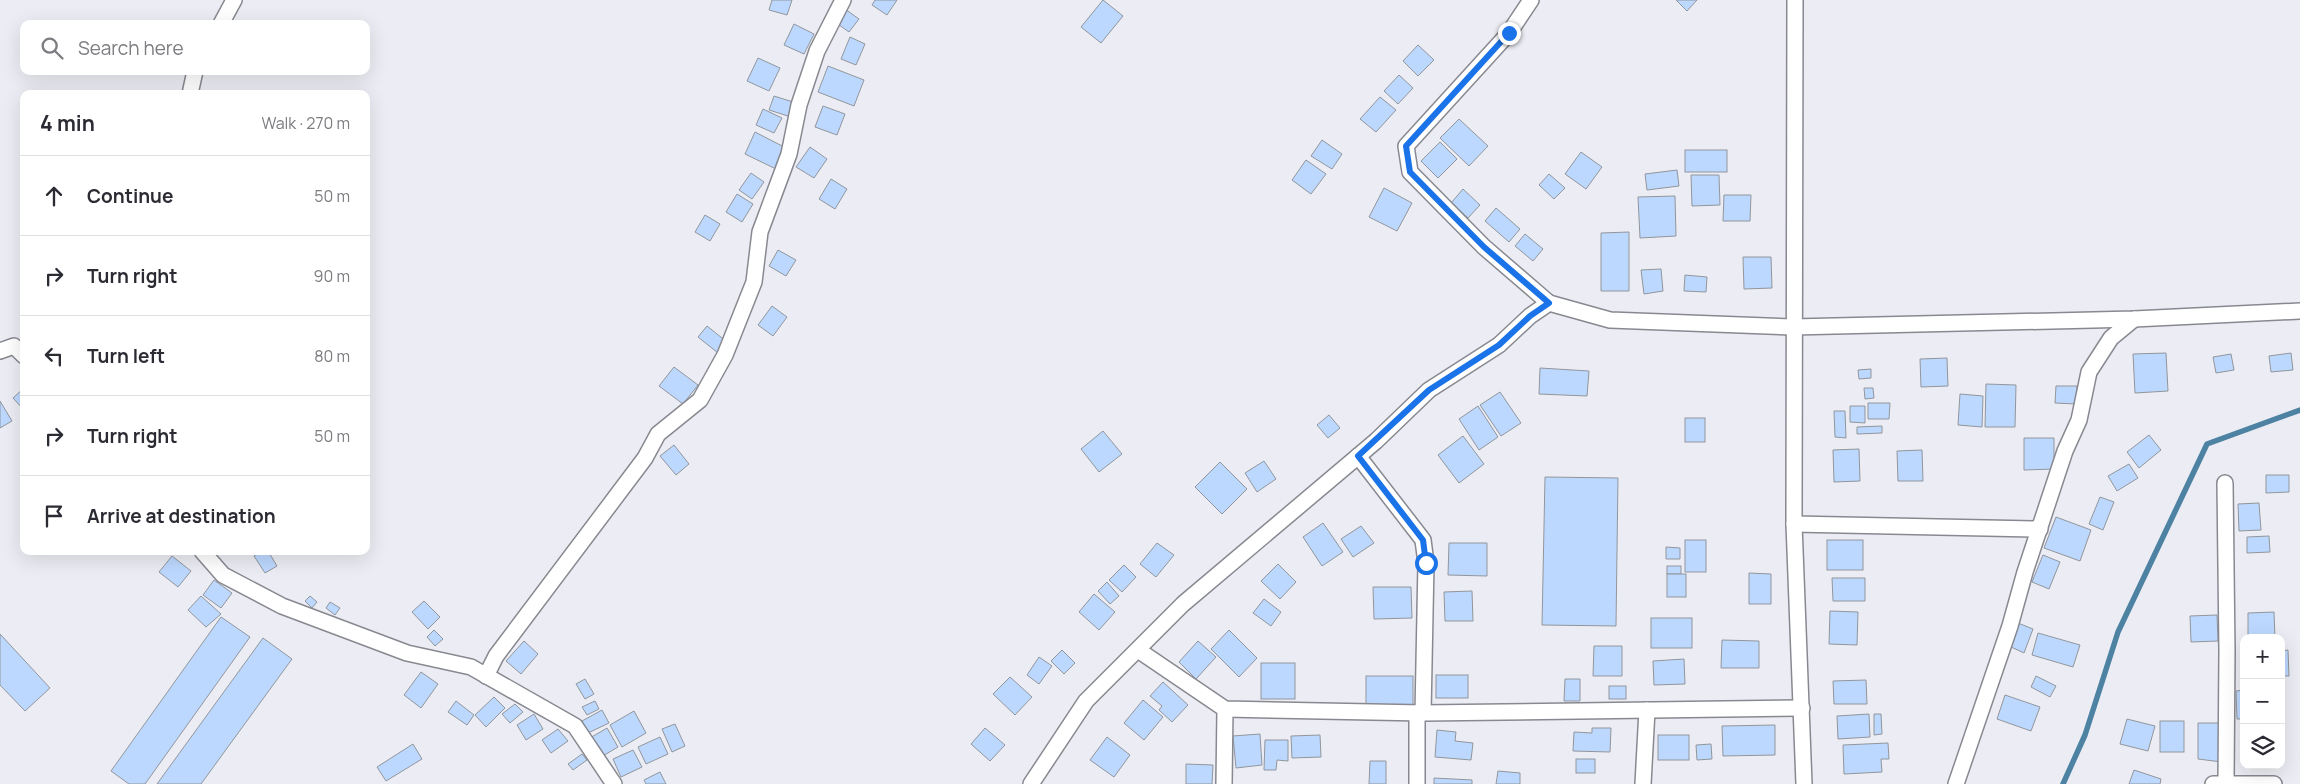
<!DOCTYPE html>
<html lang="en">
<head>
<meta charset="utf-8">
<style>
	:root { --surface:#fff; --page:#f7f7f7; --text:#2b2b33; --muted:#7c7c81; --line:#e1e1e2 }
	body { margin:0; font-family:Manrope,sans-serif; background:var(--page); color:var(--text) }
	.controls { position:absolute; right:15px; bottom:15px; display:grid; overflow:hidden; border-radius:10px; box-shadow:0 5px 20px #0002 }
	.controls button { width:45px; height:45px; display:grid; place-items:center; padding:0; border:0; border-bottom:1px solid var(--line); background:var(--surface); color:var(--text); font:25px sans-serif }
	.stop { position:absolute; width:15px; height:15px; margin:-11px; border:4px solid #1a73e8; border-radius:50%; background:#fff }
	.stop.end { background:#1a73e8; border-color:#fff; box-shadow:0 1px 5px #0008 }
	.list { margin:0; padding:0; list-style:none }
	h2 { display:flex; justify-content:space-between; align-items:center; height:65px; margin:0; padding:0 20px; font-size:21px }
	h2 small { font-size:16px; font-weight:400; color:var(--muted) }
	.list li { display:grid; grid-template-columns:32px 1fr auto; gap:15px; align-items:center; box-sizing:border-box; height:80px; padding:0 20px; border-top:1px solid var(--line) }
	.list b { display:block; font-size:19px; white-space:nowrap }
	.list em { font-size:16px; font-style:normal; color:var(--muted) }
	.icon { flex:none; width:28px; height:28px; fill:none; stroke:currentColor; stroke-width:2; stroke-linecap:round; stroke-linejoin:round }
	.map { position:relative; flex:none; width:2300px; height:784px; overflow:hidden }
	.search { position:absolute; background:var(--surface); box-shadow:0 5px 20px #0002; left:20px; top:20px; width:350px; height:55px; display:flex; align-items:center; gap:12px; box-sizing:border-box; padding:0 18px; border-radius:10px; color:var(--muted); font-size:19px }
	.panel { position:absolute; background:var(--surface); box-shadow:0 5px 20px #0002; left:20px; top:90px; width:350px; height:465px; border-radius:10px }
	.map>svg:first-child { display:block }
	.lines { fill:none; stroke-linecap:round; stroke-linejoin:round }
	.stream { stroke:#4d82a3; stroke-width:5.5 }
	.building { fill:#bdd8ff; stroke:#91969b }
	.street-casing { stroke:#888990; stroke-width:18 }
	.street { stroke:#fff; stroke-width:15 }
	.route { stroke:#1a73e8; stroke-width:6 }
</style>
</head>
<body>
<div class="map">
<svg width="2300" height="784" viewBox="0 0 2300 784">
	<rect width="100%" height="100%" fill="#ecedf4"/>
	<g class="lines">
		<polyline class="stream" points="2063,784 2085,735 2118,632 2207,444 2300,410"/>
	</g>
	<g class="building">
		<polygon points="772,0 792,0 787,15 769,10"/>
		<polygon points="875,0 897,0 887,15 872,5"/>
		<polygon points="1103,0 1123,16 1101,43 1081,27"/>
		<polygon points="1676,0 1697,0 1687,11"/>
		<polygon points="845,9 859,19 849,32 835,22"/>
		<polygon points="794,24 814,34 804,54 784,45"/>
		<polygon points="850,37 865,44 856,65 841,59"/>
		<polygon points="1418,45 1434,60 1418,76 1403,61"/>
		<polygon points="758,58 780,68 769,91 747,81"/>
		<polygon points="828,66 864,80 854,106 818,92"/>
		<polygon points="1399,75 1413,88 1398,104 1384,91"/>
		<polygon points="774,96 793,102 788,116 769,110"/>
		<polygon points="1380,97 1396,110 1376,132 1360,119"/>
		<polygon points="823,106 845,114 837,135 815,127"/>
		<polygon points="763,109 782,118 774,133 756,125"/>
		<polygon points="1459,119 1488,146 1469,166 1440,138"/>
		<polygon points="755,132 786,148 776,169 745,154"/>
		<polygon points="1322,140 1342,154 1332,169 1311,156"/>
		<polygon points="1440,142 1457,159 1438,178 1421,161"/>
		<polygon points="810,147 827,159 814,178 796,167"/>
		<rect x="1685" y="150" width="42" height="22"/>
		<polygon points="1581,152 1602,167 1586,189 1565,174"/>
		<polygon points="1306,160 1326,174 1311,194 1292,180"/>
		<polygon points="1677,170 1679,186 1647,190 1645,174"/>
		<polygon points="751,173 764,182 752,199 739,190"/>
		<polygon points="1549,174 1565,188 1554,199 1539,185"/>
		<polygon points="1691,175 1719,175 1720,205 1692,206"/>
		<polygon points="831,179 847,189 835,209 819,199"/>
		<polygon points="1384,188 1412,203 1397,231 1369,217"/>
		<polygon points="1463,189 1480,205 1468,218 1451,203"/>
		<polygon points="737,194 753,204 742,222 726,212"/>
		<polygon points="1724,195 1751,195 1750,221 1723,221"/>
		<polygon points="1675,196 1676,236 1640,238 1638,197"/>
		<polygon points="1496,208 1520,229 1509,242 1485,221"/>
		<polygon points="705,215 720,224 710,241 695,232"/>
		<polygon points="1629,232 1629,291 1601,291 1601,233"/>
		<polygon points="1525,234 1543,249 1533,261 1515,246"/>
		<polygon points="778,250 796,260 786,276 769,266"/>
		<polygon points="1743,257 1771,257 1772,288 1744,289"/>
		<polygon points="1661,269 1663,291 1644,294 1641,270"/>
		<polygon points="1685,275 1707,277 1706,292 1684,291"/>
		<polygon points="772,306 787,317 773,336 758,325"/>
		<polygon points="707,326 727,342 718,353 698,337"/>
		<polygon points="2166,353 2168,391 2135,393 2133,354"/>
		<polygon points="2291,353 2293,370 2271,372 2269,356"/>
		<polygon points="2231,354 2234,370 2216,373 2213,357"/>
		<polygon points="1947,358 1948,386 1921,387 1920,359"/>
		<polygon points="674,367 698,385 683,404 659,386"/>
		<polygon points="1540,368 1589,371 1587,396 1539,394"/>
		<polygon points="1871,369 1871,378 1859,379 1858,370"/>
		<polygon points="1986,384 2016,385 2015,427 1985,427"/>
		<polygon points="2056,386 2077,386 2076,404 2055,403"/>
		<polygon points="24,388 24,410 13,398"/>
		<polygon points="1864,388 1873,388 1874,398 1865,399"/>
		<polygon points="1500,392 1521,423 1501,436 1480,405"/>
		<polygon points="1960,394 1983,396 1982,427 1958,425"/>
		<polygon points="0,401 12,421 0,428"/>
		<polygon points="1868,403 1890,403 1889,419 1868,419"/>
		<polygon points="1478,406 1498,437 1479,450 1459,419"/>
		<polygon points="1850,406 1865,406 1865,423 1850,422"/>
		<polygon points="1834,411 1845,411 1846,438 1835,437"/>
		<polygon points="1329,415 1340,428 1328,438 1317,425"/>
		<rect x="1685" y="418" width="20" height="24"/>
		<polygon points="1882,426 1882,433 1857,434 1857,427"/>
		<polygon points="1103,431 1122,454 1099,472 1081,449"/>
		<polygon points="2149,435 2161,450 2139,468 2127,452"/>
		<polygon points="1463,436 1484,464 1459,483 1438,455"/>
		<polygon points="2024,438 2054,438 2054,469 2024,470"/>
		<polygon points="674,445 689,464 676,475 660,456"/>
		<polygon points="1859,449 1860,481 1834,482 1833,450"/>
		<polygon points="1922,450 1923,481 1898,481 1897,451"/>
		<polygon points="1264,461 1276,479 1257,492 1245,473"/>
		<polygon points="1220,462 1247,489 1222,514 1195,487"/>
		<polygon points="2129,464 2138,478 2117,491 2108,476"/>
		<polygon points="2266,475 2289,475 2289,492 2266,493"/>
		<polygon points="1545,477 1618,478 1616,626 1542,625"/>
		<polygon points="2100,497 2114,502 2103,530 2089,524"/>
		<polygon points="2259,503 2261,530 2239,531 2238,504"/>
		<polygon points="2056,517 2091,530 2080,561 2044,548"/>
		<polygon points="1323,523 1343,552 1322,566 1303,537"/>
		<polygon points="1361,526 1374,543 1353,557 1341,539"/>
		<polygon points="2269,536 2270,552 2247,553 2247,537"/>
		<rect x="1685" y="540" width="21" height="32"/>
		<rect x="1827" y="540" width="36" height="30"/>
		<polygon points="1157,543 1174,555 1156,577 1140,564"/>
		<polygon points="1449,543 1487,543 1487,576 1448,575"/>
		<polygon points="1666,547 1680,548 1680,559 1666,559"/>
		<polygon points="262,551 268,551 277,566 265,573 254,556"/>
		<polygon points="2043,555 2060,562 2049,589 2032,582"/>
		<polygon points="172,556 191,571 178,587 159,572"/>
		<polygon points="1278,564 1296,582 1280,599 1261,581"/>
		<polygon points="1124,565 1136,577 1122,592 1109,580"/>
		<rect x="1667" y="566" width="14" height="8"/>
		<polygon points="1749,573 1771,574 1771,604 1749,604"/>
		<rect x="1667" y="574" width="19" height="23"/>
		<polygon points="1832,578 1865,578 1865,601 1833,601"/>
		<polygon points="214,580 232,593 221,608 203,595"/>
		<polygon points="1107,582 1119,596 1110,604 1098,591"/>
		<polygon points="1373,587 1411,587 1412,618 1374,619"/>
		<polygon points="1472,591 1473,621 1445,621 1444,592"/>
		<polygon points="1094,594 1115,612 1099,630 1079,612"/>
		<polygon points="201,596 221,614 206,627 188,610"/>
		<polygon points="310,596 317,602 312,608 305,601"/>
		<polygon points="1264,599 1281,612 1271,626 1253,613"/>
		<polygon points="424,601 440,617 428,629 412,612"/>
		<polygon points="330,602 340,608 335,615 326,608"/>
		<polygon points="1830,611 1858,612 1857,645 1829,644"/>
		<polygon points="2274,612 2275,638 2248,638 2248,613"/>
		<polygon points="2217,615 2218,641 2191,642 2190,616"/>
		<polygon points="221,617 250,637 145,784 129,784 111,771"/>
		<rect x="1651" y="618" width="41" height="30"/>
		<polygon points="2018,623 2033,629 2024,653 2009,646"/>
		<polygon points="434,630 443,639 435,646 427,637"/>
		<polygon points="1229,630 1257,658 1239,677 1211,649"/>
		<polygon points="2038,633 2080,645 2073,667 2032,655"/>
		<polygon points="0,634 50,688 25,711 0,685"/>
		<polygon points="263,638 292,659 201,784 157,784"/>
		<polygon points="1722,640 1759,641 1759,668 1721,668"/>
		<polygon points="524,641 538,654 521,674 506,661"/>
		<polygon points="1198,641 1216,657 1196,679 1179,662"/>
		<polygon points="1594,646 1622,646 1622,676 1593,676"/>
		<polygon points="1062,650 1075,663 1064,674 1051,661"/>
		<polygon points="2288,650 2289,676 2281,676 2281,651"/>
		<polygon points="1039,657 1052,666 1039,684 1027,675"/>
		<polygon points="1684,659 1685,684 1654,685 1653,661"/>
		<rect x="1261" y="663" width="34" height="36"/>
		<polygon points="421,672 438,684 421,708 404,695"/>
		<rect x="1436" y="675" width="32" height="23"/>
		<rect x="1366" y="676" width="47" height="30"/>
		<polygon points="2036,676 2056,686 2050,697 2031,687"/>
		<polygon points="1010,677 1032,697 1015,715 993,694"/>
		<polygon points="585,679 594,694 585,699 576,684"/>
		<polygon points="1565,679 1580,679 1580,701 1564,701"/>
		<polygon points="1866,680 1867,704 1834,704 1833,681"/>
		<polygon points="1163,682 1188,705 1172,722 1159,710 1162,706 1150,696"/>
		<rect x="1609" y="686" width="17" height="13"/>
		<polygon points="2244,690 2244,719 2237,719 2236,691"/>
		<polygon points="2005,695 2040,707 2031,731 1997,719"/>
		<polygon points="494,697 505,708 486,727 475,715"/>
		<polygon points="1143,700 1163,717 1144,740 1124,723"/>
		<polygon points="456,701 474,715 467,725 448,712"/>
		<polygon points="595,701 599,709 587,715 582,707"/>
		<polygon points="515,704 523,712 510,723 502,714"/>
		<polygon points="602,710 609,723 588,733 582,721"/>
		<polygon points="634,711 646,733 622,747 610,725"/>
		<polygon points="534,714 543,729 526,740 517,725"/>
		<polygon points="1869,714 1870,737 1838,739 1837,716"/>
		<polygon points="1874,714 1881,714 1882,734 1874,735"/>
		<polygon points="2127,719 2155,726 2148,751 2120,744"/>
		<rect x="2160" y="721" width="24" height="31"/>
		<polygon points="2198,723 2222,723 2222,762 2198,759"/>
		<polygon points="675,724 685,746 672,752 662,729"/>
		<polygon points="1775,725 1775,755 1723,756 1722,726"/>
		<polygon points="607,728 618,747 601,757 590,738"/>
		<polygon points="985,728 1005,745 990,761 971,744"/>
		<polygon points="1592,728 1611,728 1610,752 1573,751 1574,732 1592,733"/>
		<polygon points="558,729 568,741 551,753 542,740"/>
		<polygon points="1437,730 1456,732 1455,741 1473,743 1471,760 1435,757"/>
		<polygon points="1260,734 1262,765 1236,768 1233,736"/>
		<polygon points="1320,735 1321,757 1292,758 1291,736"/>
		<rect x="1658" y="735" width="31" height="25"/>
		<polygon points="660,737 668,754 646,764 638,747"/>
		<polygon points="1107,737 1130,755 1114,777 1090,760"/>
		<polygon points="1265,740 1288,740 1288,761 1277,760 1276,770 1264,770"/>
		<polygon points="1888,743 1889,759 1881,759 1882,772 1844,774 1843,745"/>
		<polygon points="413,744 422,759 386,781 377,767"/>
		<polygon points="1711,744 1712,759 1697,760 1696,745"/>
		<polygon points="633,750 642,767 621,777 613,759"/>
		<polygon points="582,754 587,760 573,770 568,764"/>
		<rect x="1576" y="759" width="19" height="14"/>
		<polygon points="1370,761 1386,761 1386,784 1369,784"/>
		<polygon points="1186,764 1213,765 1212,784 1186,784"/>
		<polygon points="2134,770 2161,779 2160,784 2129,784"/>
		<polygon points="1498,771 1520,773 1520,784 1496,784"/>
		<polygon points="660,772 666,784 646,784 644,780"/>
		<polygon points="1434,778 1472,780 1472,784 1434,784"/>
	</g>
	<g class="lines">
		<g class="street-casing">
			<g id="street">
				<polyline points="1531,0 1509,33 1406,146 1410,172 1484,247 1549,303"/>
				<polyline points="1795,0 1794,524 1804,784"/>
				<polyline points="221,24 234,0"/>
				<polyline points="190,94 195,71"/>
				<polyline points="0,351 14,346 24,356"/>
				<polyline points="1358,456 1423,540 1426,563 1423,713"/>
				<polyline points="2225,483 2227,651 2226,783"/>
				<polyline points="1794,524 2040,529"/>
				<polyline points="202,551 223,575 282,606 407,653 471,667 575,726 614,784"/>
				<polyline points="1138,650 1225,709 1423,713 1802,708"/>
				<polyline points="486,676 496,656 645,458 658,434 700,400 725,355 754,282 760,232 789,154 799,105 817,51 843,0"/>
				<polyline points="1031,784 1086,701 1183,604 1376,441 1429,390 1499,345 1530,316 1549,303 1610,320 1793,327 2134,319 2300,311"/>
				<polyline points="1224,784 1225,709"/>
				<polyline points="1417,784 1417,713"/>
				<polyline points="1643,784 1647,710"/>
				<polyline points="1956,784 2010,626 2025,572 2065,451 2079,420 2089,372 2111,338 2134,319"/>
				<polyline points="2213,784 2274,784"/>
			</g>
		</g>
		<use href="#street" class="street"/>
	</g>
	<g class="lines">
		<polyline class="route" points="1426,563 1423,540 1358,456 1429,390 1499,345 1530,316 1549,303 1484,247 1410,172 1406,146 1509,33"/>
	</g>
</svg>
<div class="controls">
<button>+</button>
<button>−</button>
<button><svg class="icon" aria-label="layers" viewBox="0 0 24 24"><path d="M12 4l9 5-9 5-9-5zM3 14l9 5 9-5"/></svg></button>
</div>
<div class="stop" style="left:1426px;top:563px"></div>
<div class="stop end" style="left:1509px;top:33px"></div>
<div class="search"><svg class="icon" aria-label="search" viewBox="0 0 24 24"><circle cx="10" cy="10" r="6"/><path d="M15 15l6 6"/></svg>Search here</div>
<section class="panel">
<h2>4 min<small>Walk · 270 m</small></h2>
<ul class="list">
<li><svg class="icon" aria-label="ahead" viewBox="0 0 24 24"><path d="M12 20V5M6 11l6-6 6 6"/></svg><div><b>Continue</b></div><em>50 m</em></li>
<li><svg class="icon" aria-label="right" viewBox="0 0 24 24"><path d="M7 20v-9h11M14 6l5 5-5 5"/></svg><div><b>Turn right</b></div><em>90 m</em></li>
<li><svg class="icon" aria-label="left" viewBox="0 0 24 24"><path d="M17 20v-9H6M10 6l-5 5 5 5"/></svg><div><b>Turn left</b></div><em>80 m</em></li>
<li><svg class="icon" aria-label="right" viewBox="0 0 24 24"><path d="M7 20v-9h11M14 6l5 5-5 5"/></svg><div><b>Turn right</b></div><em>50 m</em></li>
<li><svg class="icon" aria-label="arrive" viewBox="0 0 24 24"><path d="M6 21V4h12l-3 4 3 4H6"/></svg><div><b>Arrive at destination</b></div></li>
</ul>
</section>
</div>
</body>
</html>
